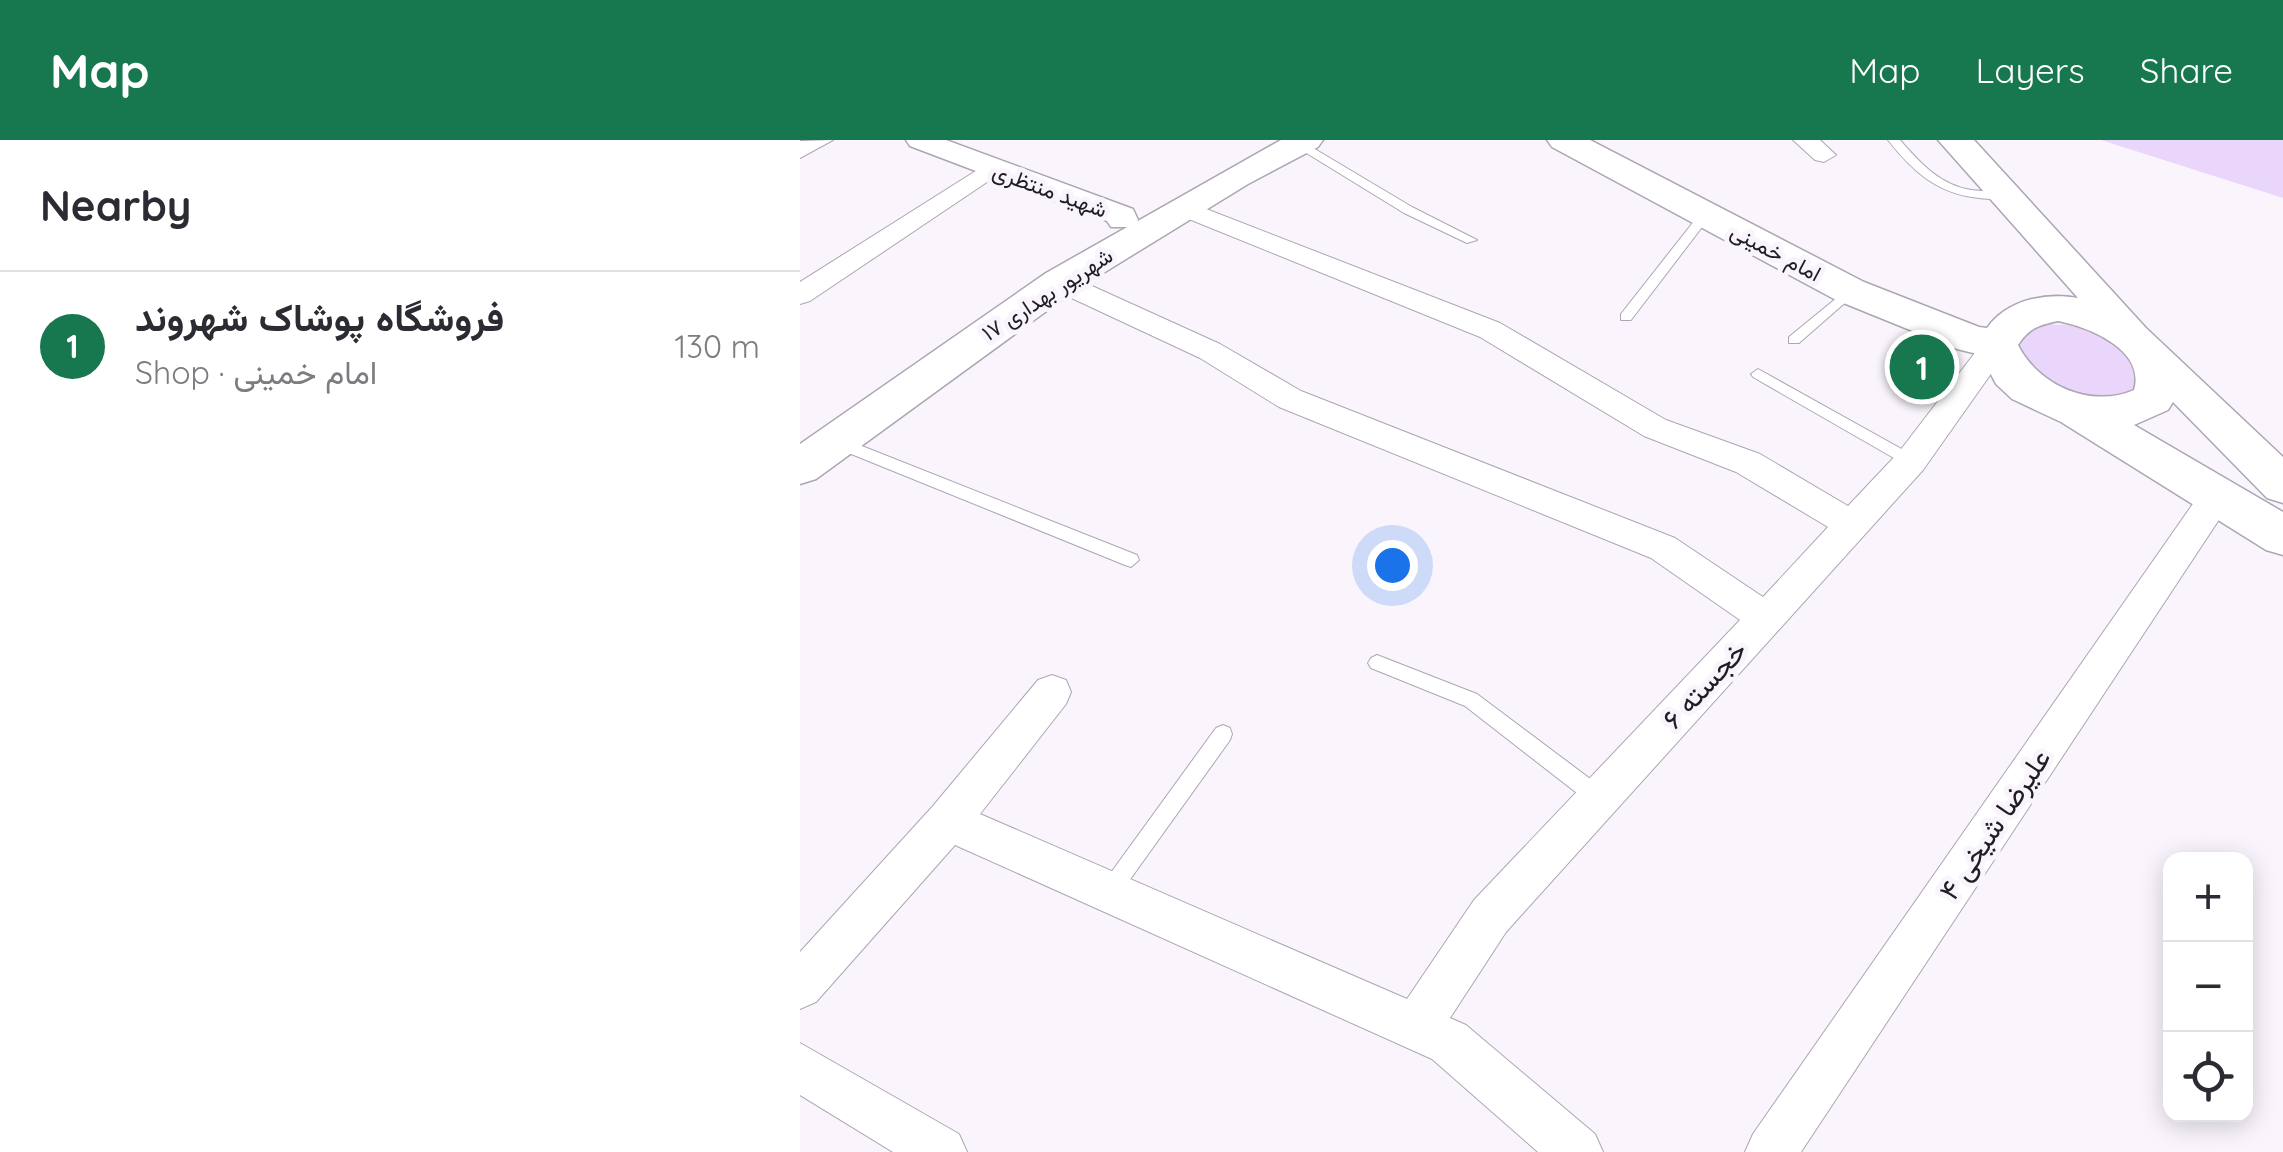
<!DOCTYPE html>
<html lang="en">
<head>
<meta charset="utf-8">
<style>
	:root { --surface:#fff; --page:#f2f2f3; --text:#2b2b33; --muted:#7c7c81; --line:#e1e1e2; --accent:#17774e }
	body { margin:0; font-family:Quicksand,Vazirmatn,sans-serif; background:var(--page); color:var(--text) }
	.controls { position:absolute; right:30px; bottom:30px; display:grid; overflow:hidden; border-radius:20px; box-shadow:0 5px 25px #0003 }
	.controls button { width:90px; height:90px; display:grid; place-items:center; padding:0; border:0; border-bottom:2px solid var(--line); background:var(--surface); color:var(--text); font:50px sans-serif }
	.you { position:absolute; left:592px; top:425px; width:35px; height:35px; margin:-25px; border:8px solid #fff; border-radius:50%; background:#1a73e8; box-shadow:0 0 0 15px #1a73e833 }
	.badge { display:grid; place-items:center; width:65px; height:65px; border-radius:50%; background:var(--accent); color:#fff; font-size:32px; font-weight:700 }
	.pin { position:absolute; translate:-50% -50%; border:5px solid #fff; box-shadow:0 2px 10px #0006 }
	.list { margin:0; padding:0; list-style:none }
	h2 { display:flex; justify-content:space-between; align-items:center; height:130px; margin:0; padding:0 40px; font-size:42px }
	h2 small { font-size:32px; font-weight:400; color:var(--muted) }
	.list li { display:grid; grid-template-columns:65px 1fr auto; gap:30px; align-items:center; box-sizing:border-box; height:150px; padding:0 40px; border-top:2px solid var(--line) }
	.list b { display:block; font-size:38px; white-space:nowrap }
	.list p { margin:0; font-size:32px; white-space:nowrap; color:var(--muted) }
	.list em { font-size:32px; font-style:normal; color:var(--muted) }
	.icon { flex:none; width:55px; height:55px; fill:none; stroke:currentColor; stroke-width:2; stroke-linecap:round; stroke-linejoin:round }
	.map { position:relative; flex:none; width:1483px; height:1012px; overflow:hidden }
	header { display:flex; align-items:center; gap:60px; box-sizing:border-box; height:140px; padding:0 50px; background:var(--accent); color:#fff }
	header strong { font-size:48px }
	nav { display:flex; gap:55px; margin-inline-start:auto; font-size:35px }
	main { display:flex }
	aside { flex:1; background:var(--surface) }
	.map>svg:first-child { display:block }
	.green { fill:#ead6fb }
	.lines { fill:none; stroke-linecap:round; stroke-linejoin:round }
	.service-casing { stroke:#aca6b3; stroke-width:2 }
	.minor-casing { stroke:#aca6b3; stroke-width:2 }
	.tertiary-casing { stroke:#aca6b3; stroke-width:3 }
	.secondary-casing { stroke:#aca6b3; stroke-width:3 }
	.service { fill:#fff; fill-rule:evenodd }
	.minor { fill:#fff; fill-rule:evenodd }
	.tertiary { fill:#fff; fill-rule:evenodd }
	.secondary { fill:#fff; fill-rule:evenodd }
	.labels { text-anchor:middle; dominant-baseline:central; stroke-width:10; stroke-linejoin:round; paint-order:stroke }
	.far-street-label { font-size:22px; fill:#201d22; stroke:#faf5fd }
	.street-label { font-size:28px; fill:#201d22; stroke:#faf5fd }
</style>
</head>
<body>
<header>
<strong>Map</strong>
<nav><a>Map</a><a>Layers</a><a>Share</a></nav>
</header>
<main>
<aside>
<h2>Nearby<small></small></h2>
<ul class="list">
<li><span class="badge">1</span><div><b>فروشگاه‌ پوشاک شهروند</b><p>Shop · امام خمینی</p></div><em>130 m</em></li>
</ul>
</aside>
<div class="map">
<svg width="1483" height="1012" viewBox="0 0 1483 1012">
	<rect width="100%" height="100%" fill="#faf5fd"/>
	<g class="green">
		<polygon points="1301,0 1483,0 1483,58"/>
		<path d="M1237,184C1285,185 1324,184 1343,235L1334,254L1306,263L1249,252L1218,212L1220,200Z"/>
	</g>
	<g class="lines">
		<g class="service-casing">
			<g id="service">
				<path d="M1088,0H1100C1120,23 1140,45 1171,50C1184,52 1199,50 1210,56C1201,61 1190,59 1179,58C1138,54 1113,32 1088,0Z"/>
				<polygon points="495,2 503,2 612,67 677,100 667,103 604,73 495,6"/>
				<polygon points="902,71 912,74 831,180 821,180 821,174"/>
				<polygon points="1050,147 1057,151 1055,154 999,203 989,203 989,197"/>
				<polygon points="958,229 1116,317 1119,321 1116,325 1106,325 953,237 951,234"/>
				<polygon points="34,295 337,415 339,420 331,427 325,425 29,305 29,297"/>
				<polygon points="577,515 677,554 805,650 808,657 805,664 798,666 791,664 665,566 571,528 568,523 571,518"/>
				<polygon points="423,585 430,588 432,594 430,600 316,759 309,762 302,759 299,752 302,745 416,588"/>
			</g>
		</g>
		<g class="minor-casing">
			<g id="minor">
				<polygon points="33,0 0,18 0,1"/>
				<polygon points="993,0 1020,0 1036,15 1024,22 1015,20"/>
				<polygon points="190,22 199,24 202,29 199,34 10,161 0,164 0,142"/>
				<polygon points="383,60 700,183 866,280 960,314 1048,366 1099,312 1187,197 1207,197 1212,204 1123,330 706,792 650,878 666,885 795,994 803,1012 738,1012 632,919 155,705 16,862 0,869 0,812 133,666 238,540 252,535 266,540 271,552 266,564 180,674 607,859 674,760 940,480 851,418 479,267 400,218 250,148 246,142 250,136 270,136 420,204 501,251 875,398 963,457 1028,387 936,332 844,296 680,197 374,73 370,68 374,63"/>
				<polygon points="1416,344 1428,348 1433,357 1428,366 1001,1012 945,1012 953,994 1404,348"/>
				<polygon points="0,903 159,994 167,1012 93,1012 0,955"/>
			</g>
		</g>
		<g class="tertiary-casing">
			<polygon id="tertiary" points="106,0 146,0 333,69 338,80 333,87 311,87 307,81 110,6"/>
		</g>
		<g class="secondary-casing">
			<g id="secondary">
				<polygon points="481,0 523,0 518,7 448,44 274,151 16,339 0,344 0,304 246,133"/>
				<path d="M747,0H790L1064,142L1179,187L1187,188C1207,160 1245,152 1278,158L1138,0H1174L1346,188L1483,317V363L1467,358L1373,262L1368,270L1334,285L1483,372V415L1466,410L1261,282L1212,259L1196,244L1181,215L1157,209L1036,160L752,7ZM1258,181C1289,187 1346,210 1334,250C1291,269 1238,245 1218,205C1229,188 1239,185 1258,181Z"/>
			</g>
		</g>
		<use href="#service" class="service"/>
		<use href="#minor" class="minor"/>
		<use href="#tertiary" class="tertiary"/>
		<use href="#secondary" class="secondary"/>
	</g>
	<g class="labels">
		<g class="far-street-label">
			<text transform="translate(250 50) rotate(20)">شهید منتظری</text>
			<text transform="translate(976 112) rotate(28)">امام خمینی</text>
			<text transform="translate(247 154) rotate(-33)">۱۷ شهریور بهداری</text>
		</g>
		<g class="street-label">
			<text transform="translate(904 544) rotate(-47)">خجسته ۶</text>
			<text transform="translate(1194 684) rotate(-56)">علیرضا شیخی ۴</text>
		</g>
	</g>
</svg>
<div class="controls">
<button>+</button>
<button>−</button>
<button><svg class="icon" aria-label="locate" viewBox="0 0 24 24"><circle cx="12" cy="12" r="6"/><path d="M12 2v4M12 18v4M2 12h4M18 12h4"/></svg></button>
</div>
<div class="you"></div>
<div class="pin badge" style="left:1122px;top:227px">1</div>
</div>
</main>
</body>
</html>
